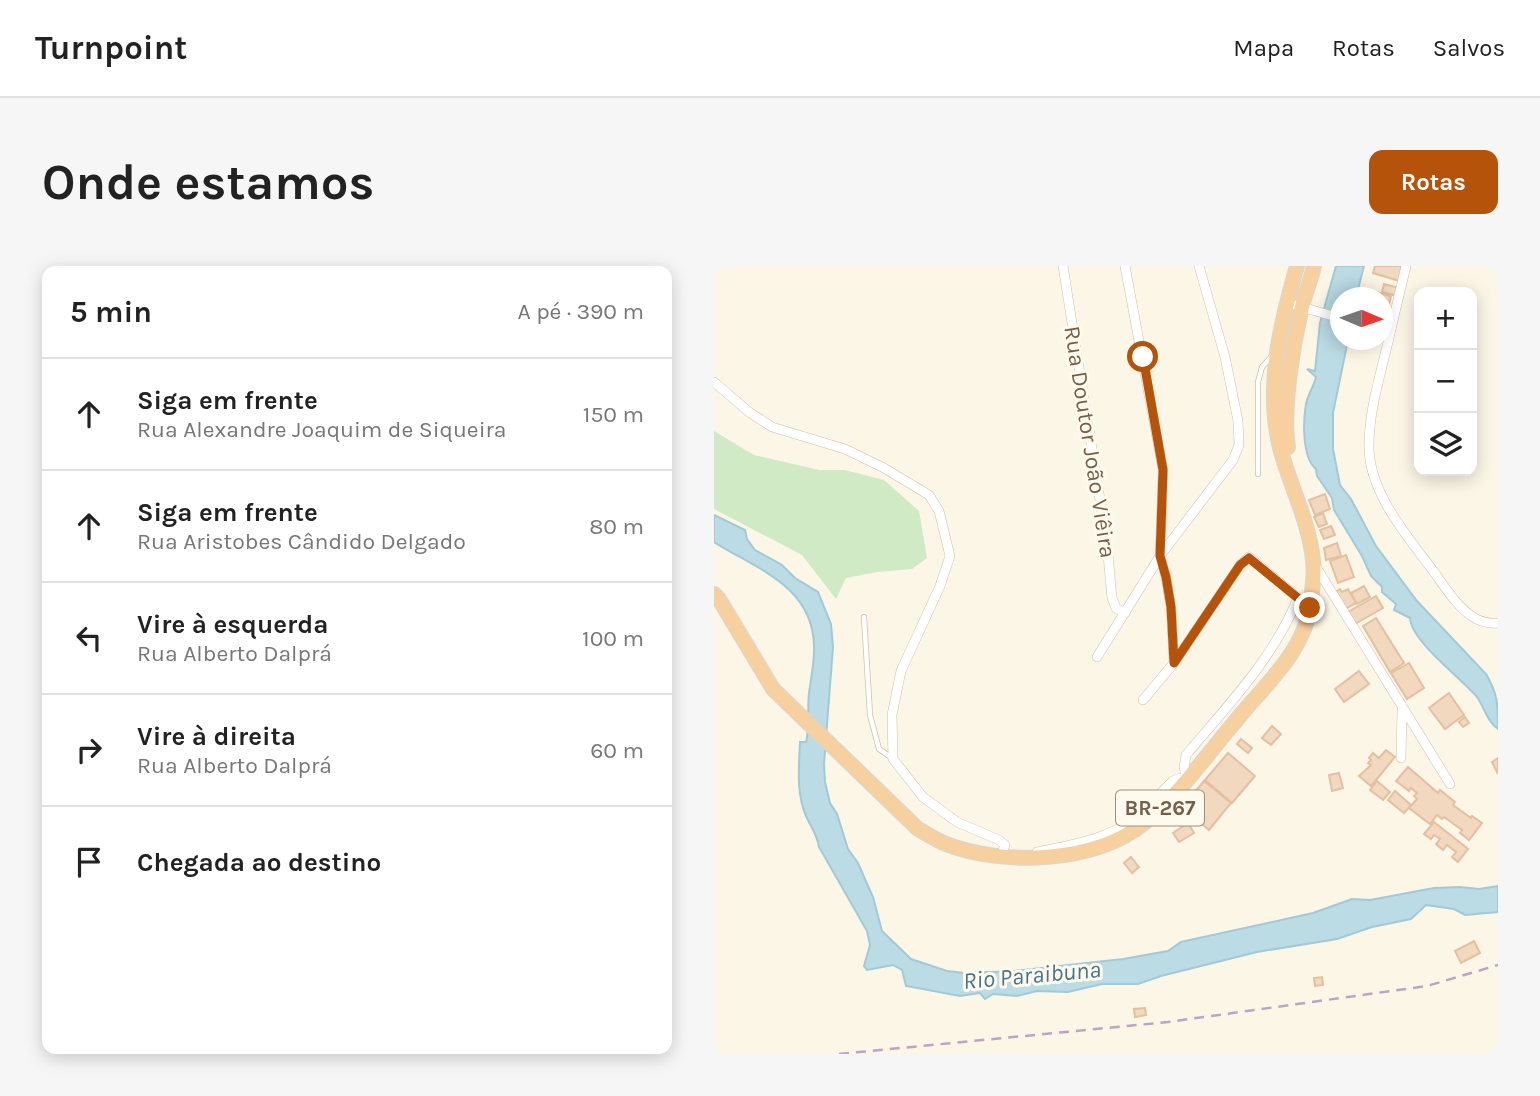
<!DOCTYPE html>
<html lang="pt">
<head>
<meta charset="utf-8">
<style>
	:root { --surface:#fff; --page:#f6f6f6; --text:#222; --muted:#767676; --line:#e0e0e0; --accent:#b45309 }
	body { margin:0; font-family:Karla,sans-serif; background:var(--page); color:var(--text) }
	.controls { position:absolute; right:21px; top:21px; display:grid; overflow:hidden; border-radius:14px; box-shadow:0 4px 18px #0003 }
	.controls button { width:63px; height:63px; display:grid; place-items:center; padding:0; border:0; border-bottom:2px solid var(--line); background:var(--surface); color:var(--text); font:35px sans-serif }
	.compass { position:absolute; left:616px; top:21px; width:63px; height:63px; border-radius:50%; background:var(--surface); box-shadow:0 4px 18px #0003; rotate:92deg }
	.stop { position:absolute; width:21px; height:21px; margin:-16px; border:5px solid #b45309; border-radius:50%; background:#fff }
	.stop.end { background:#b45309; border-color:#fff; box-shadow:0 2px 7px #0008 }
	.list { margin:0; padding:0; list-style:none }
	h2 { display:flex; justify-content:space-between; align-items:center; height:91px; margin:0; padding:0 28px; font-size:30px }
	h2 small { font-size:23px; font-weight:400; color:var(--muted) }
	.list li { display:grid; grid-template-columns:46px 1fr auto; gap:21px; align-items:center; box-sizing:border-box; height:112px; padding:0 28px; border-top:2px solid var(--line) }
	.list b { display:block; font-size:26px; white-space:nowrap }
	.list p { margin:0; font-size:23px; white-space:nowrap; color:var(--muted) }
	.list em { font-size:23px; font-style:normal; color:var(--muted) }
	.icon { flex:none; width:38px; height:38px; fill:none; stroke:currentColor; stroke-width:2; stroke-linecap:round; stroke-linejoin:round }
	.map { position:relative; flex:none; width:784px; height:788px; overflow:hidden; border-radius:14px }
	header { display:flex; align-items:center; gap:42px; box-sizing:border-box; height:98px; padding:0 35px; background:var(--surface); border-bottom:2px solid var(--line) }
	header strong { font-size:33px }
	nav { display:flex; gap:38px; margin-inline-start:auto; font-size:24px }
	.intro { display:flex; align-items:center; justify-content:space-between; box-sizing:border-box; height:168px; padding:0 42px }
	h1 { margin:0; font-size:49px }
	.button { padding:18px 32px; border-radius:14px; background:var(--accent); color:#fff; font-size:24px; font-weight:700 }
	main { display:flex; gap:42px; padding:0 42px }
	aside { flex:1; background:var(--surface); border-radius:14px; box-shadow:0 4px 18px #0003 }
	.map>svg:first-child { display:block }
	.green { fill:#d0eac5 }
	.water { fill:#bbdbe5; stroke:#a2c9d7; stroke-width:2 }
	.building { fill:#f1d8bf; stroke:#e3c09f; stroke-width:2 }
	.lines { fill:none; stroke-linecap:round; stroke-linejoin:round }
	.service-casing { stroke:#cebfad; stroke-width:6 }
	.minor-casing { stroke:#cebfad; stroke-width:10 }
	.trunk-casing { stroke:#dbd5d0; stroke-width:16 }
	.service { stroke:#fff; stroke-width:4.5 }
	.minor { stroke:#fff; stroke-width:9 }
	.trunk { stroke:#f7d0a0; stroke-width:14 }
	.rail { stroke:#baa5c6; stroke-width:2.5; stroke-dasharray:10 7; stroke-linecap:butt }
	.route { stroke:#b45309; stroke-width:9 }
	.labels { text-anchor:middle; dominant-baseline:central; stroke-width:6; stroke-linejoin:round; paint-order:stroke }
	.shield { fill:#fffaed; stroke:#9e8e7c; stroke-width:2 }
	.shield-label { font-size:21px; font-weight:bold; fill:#755f4b }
	.street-label { font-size:23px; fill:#755f4b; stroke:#fffaed }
	.water-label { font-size:24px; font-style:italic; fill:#467688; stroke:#fffaed }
</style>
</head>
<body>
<header>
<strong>Turnpoint</strong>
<nav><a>Mapa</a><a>Rotas</a><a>Salvos</a></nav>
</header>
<div class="intro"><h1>Onde estamos</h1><a class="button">Rotas</a></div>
<main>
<aside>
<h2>5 min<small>A pé · 390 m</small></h2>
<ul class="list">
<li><svg class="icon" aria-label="ahead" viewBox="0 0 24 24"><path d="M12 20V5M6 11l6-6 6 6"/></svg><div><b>Siga em frente</b><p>Rua Alexandre Joaquim de Siqueira</p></div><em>150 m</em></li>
<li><svg class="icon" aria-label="ahead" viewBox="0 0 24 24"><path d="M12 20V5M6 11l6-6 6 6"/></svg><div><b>Siga em frente</b><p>Rua Aristobes Cândido Delgado</p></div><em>80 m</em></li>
<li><svg class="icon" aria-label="left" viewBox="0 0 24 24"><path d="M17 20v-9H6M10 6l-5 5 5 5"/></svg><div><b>Vire à esquerda</b><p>Rua Alberto Dalprá</p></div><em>100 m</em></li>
<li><svg class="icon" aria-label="right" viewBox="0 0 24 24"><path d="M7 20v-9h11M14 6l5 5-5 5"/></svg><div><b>Vire à direita</b><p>Rua Alberto Dalprá</p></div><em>60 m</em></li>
<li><svg class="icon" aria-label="arrive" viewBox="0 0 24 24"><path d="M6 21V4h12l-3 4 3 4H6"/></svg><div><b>Chegada ao destino</b></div></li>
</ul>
</aside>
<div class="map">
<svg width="784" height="788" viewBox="0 0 784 788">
	<rect width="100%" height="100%" fill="#fcf6e7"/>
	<polygon class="green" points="0,165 40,189 105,204 131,204 170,214 205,245 213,292 198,303 163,306 132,312 122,333 88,289 0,243"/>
	<g class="water">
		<path d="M622,0H650L642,31L626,32V74H634L619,147V183L626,219L637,233L662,280L703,335L772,408C784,428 784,439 784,463C774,457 770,441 763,431C747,412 697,375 696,352L680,344L682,338L668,326V321L657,310L648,290L620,244L618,232L603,210L602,203C588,192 589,155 592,138C594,128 600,120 602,111L593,103L601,105L606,57Z"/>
		<path d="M0,249L31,264L33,273L41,284L68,299L81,312L104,326L117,358L119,381L110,498L111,516L116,537L123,548L134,583L144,597L159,631L168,665L197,693L233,705L251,707L300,705L409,693L454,685L467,676L599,647L638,633L656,634L720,622L746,621L765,623L784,620V646L751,649L740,643L712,639L697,653L658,661L623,673L543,686L447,710L424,718H388L354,726L323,725L303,730L279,728L271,733L266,727L246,730L192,720L188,704L179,699L153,704L150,700L156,679L153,665L105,581C103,568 97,561 92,550C82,527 85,500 86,476H92C96,461 93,443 95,427C97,412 101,394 100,379C98,319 42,303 0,276Z"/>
	</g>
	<g class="building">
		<polygon points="661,0 690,0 685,15 659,7"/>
		<polygon points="670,18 685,22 683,30 668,26"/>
		<polygon points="662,26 677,30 675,39 668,38 668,32 660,32"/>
		<polygon points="611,228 616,243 601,249 595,234"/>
		<polygon points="609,247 613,258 605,261 600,251"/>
		<polygon points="617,260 621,269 610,273 606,264"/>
		<polygon points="623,277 627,290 612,294 610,282"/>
		<polygon points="632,289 640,311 624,317 616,295"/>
		<polygon points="650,320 656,331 643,338 637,327"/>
		<polygon points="626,323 628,326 634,323 642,337 631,343 621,326"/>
		<polygon points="662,330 669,342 641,358 634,346"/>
		<polygon points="662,352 690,397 676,406 649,360"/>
		<polygon points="695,397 710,422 693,433 677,407"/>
		<polygon points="645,405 655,418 630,436 621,423"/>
		<polygon points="735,427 750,449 731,463 715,442"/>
		<polygon points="751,451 755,457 749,461 745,456"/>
		<polygon points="558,460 567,468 557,479 548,472"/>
		<polygon points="527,473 538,482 534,487 523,478"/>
		<polygon points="672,484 681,491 657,520 645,510 657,499 654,497 657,494 655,492 659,487 665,492"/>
		<polygon points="514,487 541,510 518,537 491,514"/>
		<polygon points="784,492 784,508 778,496"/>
		<polygon points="694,501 724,527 726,524 741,536 739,539 757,552 758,550 768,557 755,574 746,567 748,564 730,551 728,553 723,549 716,558 695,542 703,533 700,530 703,527 697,522 695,525 682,515"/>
		<polygon points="625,507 629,522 618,525 615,509"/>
		<polygon points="490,515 517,537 495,564 468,541"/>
		<polygon points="663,515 676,526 669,534 656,524"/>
		<polygon points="681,525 697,539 690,547 674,534"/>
		<polygon points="720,556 754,583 744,596 738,591 742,586 733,579 729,584 722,578 726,573 720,569 717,573 710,568"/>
		<polygon points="474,557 480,567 465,576 459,567"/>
		<polygon points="417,591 425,601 418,607 410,597"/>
		<polygon points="760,675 766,687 747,697 741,685"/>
		<polygon points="608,711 609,719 601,720 600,712"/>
		<polygon points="431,742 432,749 421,751 420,743"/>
	</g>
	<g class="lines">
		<g class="service-casing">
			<g id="service">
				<polyline points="544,208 544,116 548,101 559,89"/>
				<polyline points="150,351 156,449 165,483 178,492"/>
			</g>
		</g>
		<g class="minor-casing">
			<g id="minor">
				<polyline points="349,0 393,278 398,332 402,342 411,347"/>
				<polyline points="411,0 449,204 446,290 452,311 457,341 460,397"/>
				<polyline points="574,37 626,52"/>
				<path d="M668,62L677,63C669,101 655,141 655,179C654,226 694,271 720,306C731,321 743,341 759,351C767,356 774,358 784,357"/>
				<polyline points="677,63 692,0"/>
				<polyline points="0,116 35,146 58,161 131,183 170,202 215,229 225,245 236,290 226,320 187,405 178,449 179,493 209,531 243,556 285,574 291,579 287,590"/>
				<polyline points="601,299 736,518"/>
				<polyline points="383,391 446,290 519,194 525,179 524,155 511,91 485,0"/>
				<polyline points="429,434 460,397 526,299 535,291 589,336"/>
				<polyline points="687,492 688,444"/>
				<path d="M323,586C356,579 391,574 419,554C433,543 446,527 459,515L466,512L473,513L470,502L472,489C514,439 559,393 584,332"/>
			</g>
		</g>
		<g class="trunk-casing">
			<g id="trunk">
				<path d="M574,181C568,145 579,78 588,41C591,27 597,14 600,0"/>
				<path d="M0,328L5,333L59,423L204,563C213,568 222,574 232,578C289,600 381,597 430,557C466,528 495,486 525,451C552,418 590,385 596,341C598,326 601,309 599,294C595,255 576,220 566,182C551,121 566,59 583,0"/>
			</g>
		</g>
		<use href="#service" class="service"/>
		<use href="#minor" class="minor"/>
		<use href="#trunk" class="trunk"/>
		<polyline class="rail" points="125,788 454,756 713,720 784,699"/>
	</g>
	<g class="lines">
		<polyline class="route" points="429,91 449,204 446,290 452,311 457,341 460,397 526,299 535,292 596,342"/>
	</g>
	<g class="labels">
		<rect class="shield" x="402" y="524.5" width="88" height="35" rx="5"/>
		<g class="shield-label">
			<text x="446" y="542">BR-267</text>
		</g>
		<g class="street-label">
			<text transform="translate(376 176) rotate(81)">Rua Doutor João Viêira</text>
		</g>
		<g class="water-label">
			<text transform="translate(318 709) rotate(-5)">Rio Paraibuna</text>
		</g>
	</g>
</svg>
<div class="controls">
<button>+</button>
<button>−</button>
<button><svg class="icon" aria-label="layers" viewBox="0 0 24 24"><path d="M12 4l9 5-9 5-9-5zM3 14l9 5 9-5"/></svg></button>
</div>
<svg class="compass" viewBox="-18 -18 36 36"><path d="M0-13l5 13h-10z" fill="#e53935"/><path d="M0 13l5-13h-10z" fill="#767676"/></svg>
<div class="stop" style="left:429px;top:91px"></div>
<div class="stop end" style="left:596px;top:342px"></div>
</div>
</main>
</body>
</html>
